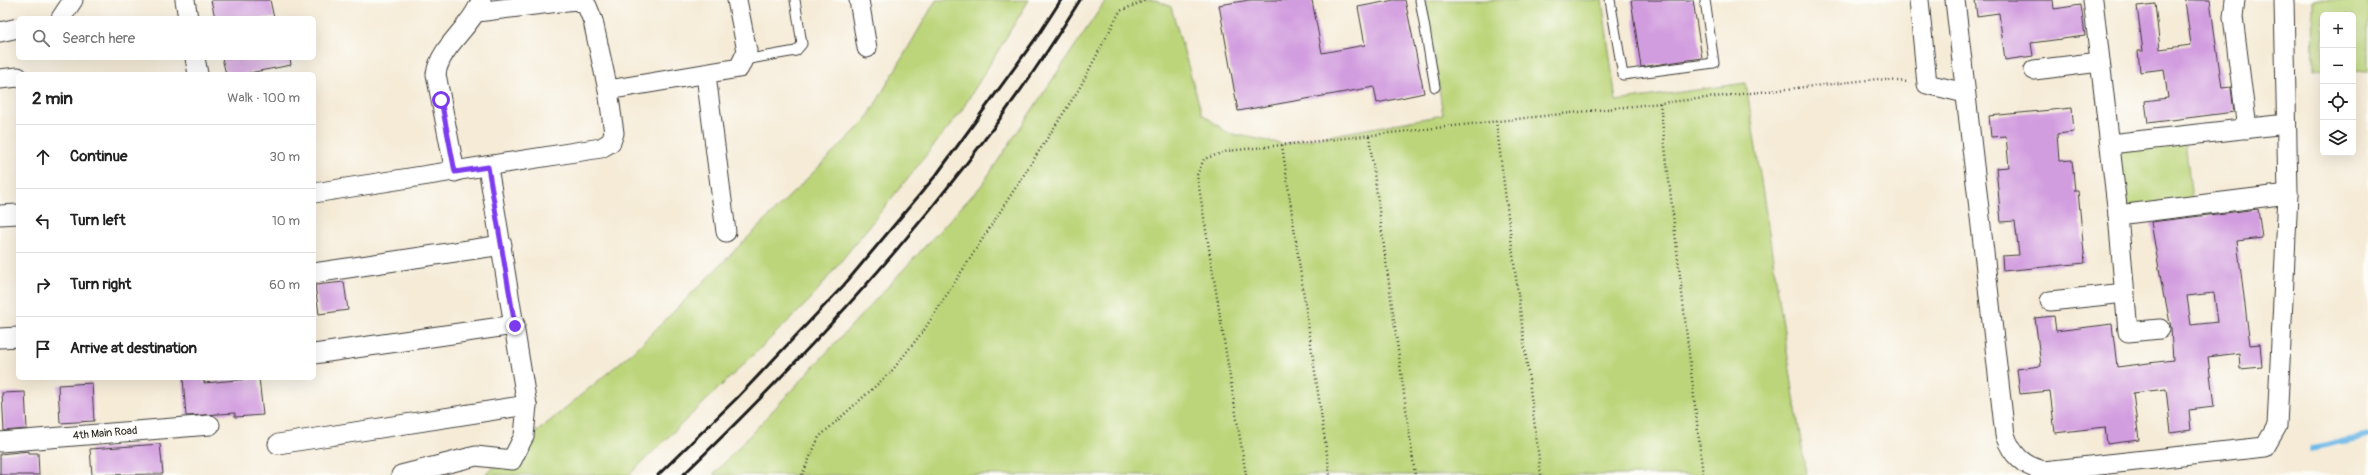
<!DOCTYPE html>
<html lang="en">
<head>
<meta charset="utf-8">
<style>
	:root { --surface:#fff; --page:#f2f2f2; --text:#222; --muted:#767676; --line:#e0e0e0 }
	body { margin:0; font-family:Pangolin,sans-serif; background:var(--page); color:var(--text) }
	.controls { position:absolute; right:12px; top:12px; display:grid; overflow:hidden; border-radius:6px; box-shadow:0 4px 16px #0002 }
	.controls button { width:36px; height:36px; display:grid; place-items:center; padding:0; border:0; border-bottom:1px solid var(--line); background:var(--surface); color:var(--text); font:20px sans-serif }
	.stop { position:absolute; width:12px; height:12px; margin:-9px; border:3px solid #7c3aed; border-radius:50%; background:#fff }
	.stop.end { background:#7c3aed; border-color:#fff; box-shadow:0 1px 4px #0008 }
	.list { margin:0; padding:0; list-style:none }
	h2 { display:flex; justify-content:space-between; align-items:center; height:52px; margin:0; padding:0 16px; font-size:17px }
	h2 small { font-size:13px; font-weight:400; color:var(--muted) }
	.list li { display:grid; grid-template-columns:26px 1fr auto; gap:12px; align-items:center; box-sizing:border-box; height:64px; padding:0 16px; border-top:1px solid var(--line) }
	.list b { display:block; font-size:15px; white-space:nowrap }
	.list em { font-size:13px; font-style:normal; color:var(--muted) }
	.icon { flex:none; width:22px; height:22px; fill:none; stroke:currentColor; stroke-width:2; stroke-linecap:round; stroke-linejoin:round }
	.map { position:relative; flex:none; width:2368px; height:475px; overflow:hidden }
	.search { position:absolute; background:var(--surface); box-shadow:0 4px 16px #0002; left:16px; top:16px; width:300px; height:44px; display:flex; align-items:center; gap:10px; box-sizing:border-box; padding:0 14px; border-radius:6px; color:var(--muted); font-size:15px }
	.panel { position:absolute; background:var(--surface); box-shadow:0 4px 16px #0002; left:16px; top:72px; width:300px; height:308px; border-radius:6px }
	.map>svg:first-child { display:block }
	.green { fill:#bcd57a; stroke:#6c784b }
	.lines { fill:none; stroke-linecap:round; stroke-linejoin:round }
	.stream { stroke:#6eb9e7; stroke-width:5.5 }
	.building { fill:#d29ddf; fill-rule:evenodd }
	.lane-casing { stroke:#3d3b38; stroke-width:11 }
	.street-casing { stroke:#3d3b38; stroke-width:21 }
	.path { stroke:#3d3b38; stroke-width:2.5; stroke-dasharray:1 3; stroke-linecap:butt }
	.lane { stroke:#fff; stroke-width:9 }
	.street { stroke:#fff; stroke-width:19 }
	.rail { stroke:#1c1c1c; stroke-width:3 }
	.route { stroke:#7c3aed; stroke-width:5 }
	.labels { text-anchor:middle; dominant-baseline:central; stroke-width:3.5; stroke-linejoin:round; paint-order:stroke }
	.street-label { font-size:11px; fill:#1c1c1c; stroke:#fdfcf7 }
</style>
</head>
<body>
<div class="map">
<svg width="2368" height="475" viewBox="0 0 2368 475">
	<rect width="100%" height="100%" fill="#fdfcf7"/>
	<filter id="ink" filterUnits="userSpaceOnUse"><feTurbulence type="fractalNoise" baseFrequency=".025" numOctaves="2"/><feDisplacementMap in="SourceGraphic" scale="8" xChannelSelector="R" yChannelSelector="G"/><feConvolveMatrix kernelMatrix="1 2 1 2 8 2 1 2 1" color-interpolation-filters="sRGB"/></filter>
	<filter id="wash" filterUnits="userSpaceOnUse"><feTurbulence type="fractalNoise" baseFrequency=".012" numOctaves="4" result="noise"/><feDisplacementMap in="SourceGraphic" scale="16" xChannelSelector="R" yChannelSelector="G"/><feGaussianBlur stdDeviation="0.9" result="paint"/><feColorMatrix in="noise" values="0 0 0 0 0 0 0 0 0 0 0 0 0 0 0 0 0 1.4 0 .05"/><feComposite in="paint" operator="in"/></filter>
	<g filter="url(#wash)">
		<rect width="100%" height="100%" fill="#f5ebd7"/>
		<g class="green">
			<polygon points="936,0 1029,0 960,113 809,301 629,475 485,475 634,351 866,120"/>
			<polygon points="1106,0 1156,0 1171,7 1202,114 1228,133 1284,144 1443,115 1426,0 1602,0 1616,101 1746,83 1806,475 713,475 981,186"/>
			<polygon points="2313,0 2368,0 2368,72 2353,71 2353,15 2323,15 2323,70 2314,69"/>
			<polygon points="2185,141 2192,200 2124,208 2118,148"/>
		</g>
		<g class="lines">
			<polyline class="stream" points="2311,448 2368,436"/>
		</g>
		<g id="blocks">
			<g class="building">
				<polygon points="211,0 270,0 274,18 215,18"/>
				<polygon points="1249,0 1312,0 1322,53 1365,45 1358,7 1394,0 1405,0 1424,93 1377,103 1374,87 1238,111 1219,5"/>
				<polygon points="1631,0 1693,0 1702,58 1641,67"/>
				<polygon points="1975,0 2053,0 2054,9 2081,5 2085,36 2031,43 2033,56 2005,60 1999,13 1977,16"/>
				<polygon points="2185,0 2210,0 2222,88 2231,87 2234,112 2148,123 2145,101 2168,98 2164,69 2140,72 2138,51 2143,51 2137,6 2155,4 2160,49 2191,45"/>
				<polygon points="222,58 290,58 291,65 244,74 226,74"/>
				<polygon points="2072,108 2074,132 2057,134 2059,161 2072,160 2075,191 2078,191 2085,263 2003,271 2002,256 2019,255 2015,221 2001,222 1996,168 2009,167 2006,136 1991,137 1989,116"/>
				<path d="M2258,209L2262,238L2237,241L2250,345L2260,344L2262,367L2240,369L2239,353L2208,357L2214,407L2189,410L2191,430L2171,433L2166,389L2133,393L2139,440L2107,444L2105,427L2055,433L2050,391L2020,394L2017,369L2041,366L2035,318L2054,316L2056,331L2112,324L2117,367L2173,360L2171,328L2165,298H2164L2151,222ZM2214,293L2218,322L2191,325L2187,296Z"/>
				<polygon points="344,282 348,310 319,314 315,285"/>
				<polygon points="183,378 204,378 204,383 259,378 263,415 235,417 235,413 186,416"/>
				<polygon points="92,383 94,421 60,423 58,385"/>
				<polygon points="25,392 27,429 4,431 2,393"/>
				<polygon points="160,444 163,474 92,475 90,449"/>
				<polygon points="29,451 29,453 38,453 39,475 0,475 0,454"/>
			</g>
		</g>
	</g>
	<g filter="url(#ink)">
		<use href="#blocks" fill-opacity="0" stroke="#3d3b38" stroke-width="1"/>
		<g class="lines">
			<g class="lane-casing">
				<g id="lane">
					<polyline points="1420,0 1435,87"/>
					<polyline points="1610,0 1623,75 1714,63 1705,0"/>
					<polyline points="744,60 796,51 802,44 795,0"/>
				</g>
			</g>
			<g class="street-casing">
				<g id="street">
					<polyline points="185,0 188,18"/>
					<polyline points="576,0 587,6 593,21 608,90"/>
					<polyline points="859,0 867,48"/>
					<polyline points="1919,0 1927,84 1965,93"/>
					<path d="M1955,0L2005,435C2012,455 2023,466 2044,471L2265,447L2277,426L2288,194L2284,0"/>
					<polyline points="2093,0 2118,215"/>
					<polyline points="2235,0 2233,17 2247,129"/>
					<polyline points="477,12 575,0"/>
					<polyline points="61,18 73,0"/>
					<polyline points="0,32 18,28"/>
					<polyline points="195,58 198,74"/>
					<polyline points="2034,70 2100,62"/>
					<polyline points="706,75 726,232"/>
					<polyline points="0,79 18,77"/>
					<polyline points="2110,144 2286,124"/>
					<path d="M455,172L436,74C440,46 472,27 481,0"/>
					<polyline points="314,193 601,148 611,142 614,133 608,90 739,68 747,51 737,0"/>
					<polyline points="0,215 18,214"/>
					<polyline points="314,273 502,245"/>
					<polyline points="2050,301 2125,293"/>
					<polyline points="2160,329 2128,332 2118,215 2288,194"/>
					<polyline points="0,338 18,337"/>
					<polyline points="314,354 515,325"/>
					<polyline points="0,442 210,425"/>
					<polyline points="278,444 527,405"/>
					<polyline points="401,475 476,456 512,460 524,436 527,405 488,167"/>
				</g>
			</g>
			<g class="path">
				<polyline points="1660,103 1703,475"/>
				<polyline points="1496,121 1541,475"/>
				<polyline points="1369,136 1415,475"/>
				<polyline points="1282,145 1330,475"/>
				<polyline points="802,475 819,437 891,372 924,330 1079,89 1120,11 1146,0"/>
				<polyline points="1246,475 1197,175 1204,159 1228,151 1877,79 1908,82"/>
			</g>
			<use href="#lane" class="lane"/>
			<use href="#street" class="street"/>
			<g class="rail">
				<polyline points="658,475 737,398 844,285 937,174 1039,34 1061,0"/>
				<path d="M683,475C832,331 971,177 1080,0"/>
			</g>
		</g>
	</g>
	<g class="lines" filter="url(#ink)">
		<polyline class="route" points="441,100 455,172 488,167 515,326"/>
	</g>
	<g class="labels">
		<g class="street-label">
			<text transform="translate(105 433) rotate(-5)">4th Main Road</text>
		</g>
	</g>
</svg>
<div class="controls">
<button>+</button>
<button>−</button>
<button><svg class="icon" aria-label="locate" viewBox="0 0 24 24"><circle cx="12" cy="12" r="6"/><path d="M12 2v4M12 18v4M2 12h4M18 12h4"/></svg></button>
<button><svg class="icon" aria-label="layers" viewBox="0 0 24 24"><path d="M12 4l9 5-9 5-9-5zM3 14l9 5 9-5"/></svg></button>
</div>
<div class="stop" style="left:441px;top:100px"></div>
<div class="stop end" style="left:515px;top:326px"></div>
<div class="search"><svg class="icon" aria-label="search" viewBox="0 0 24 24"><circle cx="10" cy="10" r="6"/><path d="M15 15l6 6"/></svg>Search here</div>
<section class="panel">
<h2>2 min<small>Walk · 100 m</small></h2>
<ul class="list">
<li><svg class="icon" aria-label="ahead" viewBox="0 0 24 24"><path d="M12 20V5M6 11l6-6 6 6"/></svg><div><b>Continue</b></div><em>30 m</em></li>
<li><svg class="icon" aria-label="left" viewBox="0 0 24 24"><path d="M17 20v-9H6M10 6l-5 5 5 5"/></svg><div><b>Turn left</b></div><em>10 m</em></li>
<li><svg class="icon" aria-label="right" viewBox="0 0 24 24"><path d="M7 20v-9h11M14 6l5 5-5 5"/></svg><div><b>Turn right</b></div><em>60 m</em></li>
<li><svg class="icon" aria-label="arrive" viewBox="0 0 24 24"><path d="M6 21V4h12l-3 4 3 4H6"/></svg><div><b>Arrive at destination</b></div></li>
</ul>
</section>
</div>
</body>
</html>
